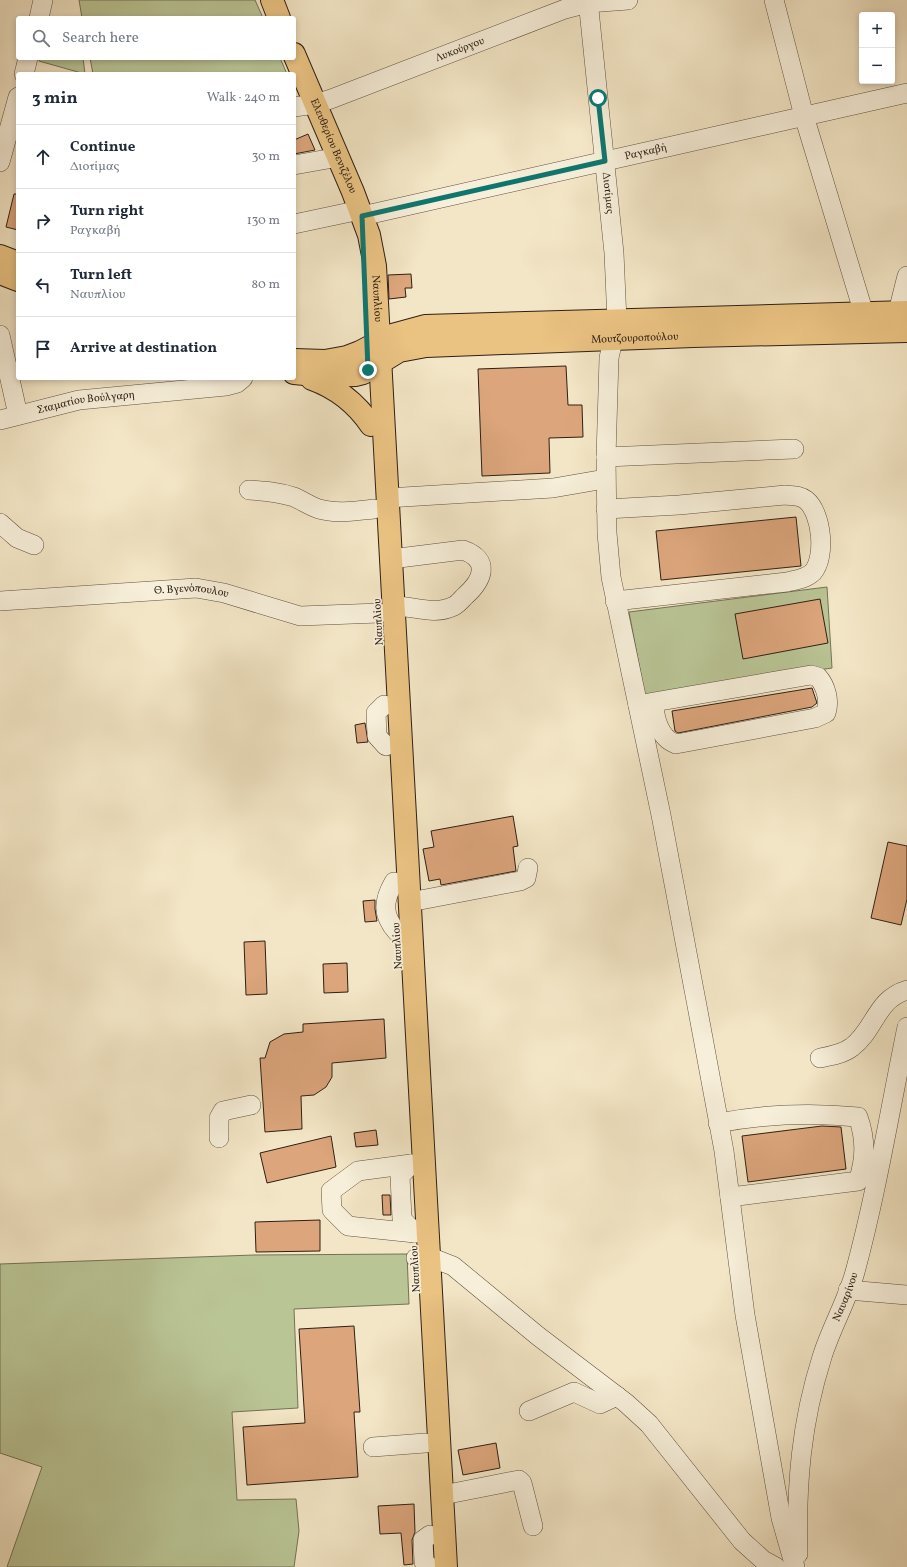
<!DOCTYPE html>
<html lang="en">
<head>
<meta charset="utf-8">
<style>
	:root { --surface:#fff; --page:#f6f6f7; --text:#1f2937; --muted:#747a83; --line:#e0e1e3 }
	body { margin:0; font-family:Vollkorn,serif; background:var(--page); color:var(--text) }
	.controls { position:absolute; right:12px; top:12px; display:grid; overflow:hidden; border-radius:4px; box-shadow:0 2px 6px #0003 }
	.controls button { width:36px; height:36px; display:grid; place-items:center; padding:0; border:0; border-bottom:1px solid var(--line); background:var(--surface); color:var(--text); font:20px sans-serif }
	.stop { position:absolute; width:12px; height:12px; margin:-9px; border:3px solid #0f766e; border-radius:50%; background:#fff }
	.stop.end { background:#0f766e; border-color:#fff; box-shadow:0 1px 4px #0008 }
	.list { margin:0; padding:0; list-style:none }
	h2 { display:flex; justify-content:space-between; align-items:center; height:52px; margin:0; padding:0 16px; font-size:17px }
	h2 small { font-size:13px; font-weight:400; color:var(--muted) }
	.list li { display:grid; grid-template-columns:26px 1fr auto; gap:12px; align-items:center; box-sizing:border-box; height:64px; padding:0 16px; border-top:1px solid var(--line) }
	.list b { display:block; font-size:15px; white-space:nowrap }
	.list p { margin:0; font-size:13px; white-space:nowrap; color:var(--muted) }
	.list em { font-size:13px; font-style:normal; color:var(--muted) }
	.icon { flex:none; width:22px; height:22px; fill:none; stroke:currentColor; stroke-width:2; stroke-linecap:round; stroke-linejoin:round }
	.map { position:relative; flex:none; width:907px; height:1567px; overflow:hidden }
	.search { position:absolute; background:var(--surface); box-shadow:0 2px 6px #0003; left:16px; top:16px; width:280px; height:44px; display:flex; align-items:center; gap:10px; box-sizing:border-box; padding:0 14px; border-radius:4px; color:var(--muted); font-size:15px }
	.panel { position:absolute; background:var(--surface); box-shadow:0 2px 6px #0003; left:16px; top:72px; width:280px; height:308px; border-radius:4px }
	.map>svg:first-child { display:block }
	.green { fill:#bac596; stroke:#747256 }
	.building { fill:#dca57c; stroke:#2e1f15 }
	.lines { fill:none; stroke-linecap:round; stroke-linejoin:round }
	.minor-casing { stroke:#5f5141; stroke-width:20 }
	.major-casing { stroke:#2e1f15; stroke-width:24 }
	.minor { stroke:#f7efda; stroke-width:19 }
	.major { stroke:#eac383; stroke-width:22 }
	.route { stroke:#0f766e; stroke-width:5 }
	.labels { text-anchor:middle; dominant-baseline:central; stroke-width:3.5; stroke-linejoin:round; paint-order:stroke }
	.street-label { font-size:11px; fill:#2e1f15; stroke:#f7efda }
</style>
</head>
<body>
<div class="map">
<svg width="907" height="1567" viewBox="0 0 907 1567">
	<rect width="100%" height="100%" fill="#f3e6c6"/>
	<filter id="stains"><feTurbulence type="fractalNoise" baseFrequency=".005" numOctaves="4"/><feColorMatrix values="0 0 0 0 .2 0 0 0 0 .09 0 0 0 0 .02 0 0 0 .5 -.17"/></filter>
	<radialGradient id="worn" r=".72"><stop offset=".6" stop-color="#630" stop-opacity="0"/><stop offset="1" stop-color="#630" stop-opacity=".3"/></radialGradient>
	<g class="green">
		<polygon points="79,0 255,0 263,18 82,18"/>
		<polygon points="40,58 83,58 85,74 39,61"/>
		<polygon points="90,58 280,58 287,74 93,74"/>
		<polygon points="827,587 832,668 645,696 629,612"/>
		<polygon points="407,1254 409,1304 294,1309 298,1408 232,1412 237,1500 296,1499 299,1531 294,1567 7,1567 42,1467 0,1453 0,1264 254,1255"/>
	</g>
	<g class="building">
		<polygon points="308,134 315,150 294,154 294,140"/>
		<polygon points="14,194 18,194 18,230 6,227"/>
		<polygon points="411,274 412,288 405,288 406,297 389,299 388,275"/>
		<polygon points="566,366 568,405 582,405 583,437 549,438 550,473 482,476 478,369"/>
		<polygon points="796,517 801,566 661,580 656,531"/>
		<polygon points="820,599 828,643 743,659 735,614"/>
		<polygon points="812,688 817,703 812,707 678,733 675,731 672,711"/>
		<polygon points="365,723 368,742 357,743 355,725"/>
		<polygon points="513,816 518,846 513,847 516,871 441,885 440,879 429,881 423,849 434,847 431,831"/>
		<polygon points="888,842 907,846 907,899 901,925 871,918"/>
		<polygon points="375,900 375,909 377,921 365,922 363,901"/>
		<polygon points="265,941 267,994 246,995 244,942"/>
		<polygon points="347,963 348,992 324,993 323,964"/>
		<polygon points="384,1019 386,1058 332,1063 332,1077 326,1087 314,1095 301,1096 302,1129 265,1132 260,1058 265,1058 270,1042 284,1034 303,1032 303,1024"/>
		<polygon points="822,1126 841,1127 846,1169 748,1182 742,1136"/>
		<polygon points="376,1130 378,1145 356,1147 354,1133"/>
		<polygon points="331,1136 336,1167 267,1183 260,1153"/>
		<polygon points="382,1195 390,1195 391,1215 383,1215"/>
		<polygon points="320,1220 320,1251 256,1252 255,1222"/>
		<polygon points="354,1326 360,1412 354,1412 358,1477 247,1485 243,1427 305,1423 299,1329"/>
		<polygon points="496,1443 500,1468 463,1475 458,1450"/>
		<polygon points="414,1504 415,1532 412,1540 413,1564 404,1565 401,1533 380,1534 378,1506"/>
	</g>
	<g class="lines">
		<g class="minor-casing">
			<g id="minor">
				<path id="s1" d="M588,0L614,253L617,321L609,358L606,457L607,533L611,577L661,815L698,1011L724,1151L745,1315L781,1518L795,1567"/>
				<polyline points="774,0 804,116 868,327"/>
				<polyline points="39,18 43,0"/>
				<polyline points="24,74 28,58"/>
				<path id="s2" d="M294,107L315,104L331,99L565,9L588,3L628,0"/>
				<polyline points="0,162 18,97"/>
				<polyline points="294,165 339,157"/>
				<path id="s3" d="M362,216L907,93"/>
				<polyline points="294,224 360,210"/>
				<polyline points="898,312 907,276"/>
				<polyline points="0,335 18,415"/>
				<path id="s4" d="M0,420L79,400L226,386L237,383L243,378"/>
				<polyline points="606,457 794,449"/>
				<path d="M249,490C264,491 279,492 294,497C303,501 310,506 319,509C337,514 356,511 374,509"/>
				<polyline points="387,498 553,488 605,479"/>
				<path d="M606,509L679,505L785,495C792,496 800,495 806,500C822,513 826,557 813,572C806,579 795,580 787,582L615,601"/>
				<polyline points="0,523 17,538 34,545"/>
				<path d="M391,559L463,550C491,560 483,580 465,596C462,599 458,604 454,606C434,616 414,606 394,606"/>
				<path id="s5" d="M0,601L196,588L224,593L300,616L379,613"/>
				<polyline points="384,705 376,713 377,736 386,746"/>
				<path d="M638,705L654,702L811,675L818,677C826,686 830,701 826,713L815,718L676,744C659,738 654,717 654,702"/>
				<path d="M394,882C383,901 382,915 397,932"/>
				<polyline points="410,902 520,881 526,878 528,868"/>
				<path d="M820,1058C831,1056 843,1054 852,1047C875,1030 876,999 907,990"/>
				<path d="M718,1123C765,1114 810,1112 858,1117C866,1139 866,1159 858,1181L730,1197"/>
				<polyline points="219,1138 219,1118 223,1111 251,1105"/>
				<polyline points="411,1164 358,1171 331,1191 332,1210 348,1226 415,1233"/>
				<polyline points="411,1164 400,1176 402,1219 415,1233"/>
				<polyline points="416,1258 430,1257 453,1266 538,1336 626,1403 649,1424 742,1541 763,1560 776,1567"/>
				<polyline points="848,1290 907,1295"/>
				<polyline points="529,1411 574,1392 600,1404 617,1396"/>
				<polyline points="373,1447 425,1443"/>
				<polyline points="443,1495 519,1480 522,1483 533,1526"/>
				<path id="s6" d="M798,1554C796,1485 801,1423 822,1357C831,1328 847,1301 855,1272C877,1191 890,1109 907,1027"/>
				<polyline points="430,1567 424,1562 423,1540 430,1535"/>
			</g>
		</g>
		<g class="major-casing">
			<g id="major">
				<polyline points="272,0 279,18"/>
				<path id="s7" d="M294,54L353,192L369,235L375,266L446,1567"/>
				<polyline points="0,256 18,263"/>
				<polyline points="0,273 18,280"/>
				<polyline points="295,360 325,361 347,357 360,352 392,335 425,326 907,312"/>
				<path id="s8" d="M294,373L326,376L355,375L363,373L399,351L426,346L693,336L907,331"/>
				<path d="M312,379C337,388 356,403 371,425"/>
			</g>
		</g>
		<use href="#minor" class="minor"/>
		<use href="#major" class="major"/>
	</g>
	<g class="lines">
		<polyline class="route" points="368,370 362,216 605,161 598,98"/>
	</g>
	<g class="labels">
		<g class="street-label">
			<text stroke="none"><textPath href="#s2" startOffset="176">Λυκούργου</textPath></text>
			<text stroke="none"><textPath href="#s7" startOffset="100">Ελευθερίου Βενιζέλου</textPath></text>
			<text stroke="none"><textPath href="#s3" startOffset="291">Ραγκαβή</textPath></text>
			<text stroke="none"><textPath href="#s1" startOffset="194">Διοτίμας</textPath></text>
			<text stroke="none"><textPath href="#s7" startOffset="260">Ναυπλίου</textPath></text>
			<text stroke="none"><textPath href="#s8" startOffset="348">Μουτζουροπούλου</textPath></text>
			<text stroke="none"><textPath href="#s4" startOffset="88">Σταματίου Βούλγαρη</textPath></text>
			<text stroke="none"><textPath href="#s5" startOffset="192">Θ. Βγενόπουλου</textPath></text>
			<text transform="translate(379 622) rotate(-93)">Ναυπλίου</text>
			<text transform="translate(398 946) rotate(-93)">Ναυπλίου</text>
			<text transform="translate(416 1269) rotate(-93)">Ναυπλίου</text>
			<text stroke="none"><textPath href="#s6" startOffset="264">Ναυαρίνου</textPath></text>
		</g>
	</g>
	<rect width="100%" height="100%" filter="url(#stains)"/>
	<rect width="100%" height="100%" fill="url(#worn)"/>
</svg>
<div class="controls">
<button>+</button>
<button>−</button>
</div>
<div class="stop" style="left:598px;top:98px"></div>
<div class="stop end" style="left:368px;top:370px"></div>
<div class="search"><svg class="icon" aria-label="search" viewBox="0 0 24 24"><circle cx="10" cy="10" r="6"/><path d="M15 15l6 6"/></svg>Search here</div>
<section class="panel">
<h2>3 min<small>Walk · 240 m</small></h2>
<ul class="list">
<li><svg class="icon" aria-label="ahead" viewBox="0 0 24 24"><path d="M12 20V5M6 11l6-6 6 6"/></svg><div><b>Continue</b><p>Διοτίμας</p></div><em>30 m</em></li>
<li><svg class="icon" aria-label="right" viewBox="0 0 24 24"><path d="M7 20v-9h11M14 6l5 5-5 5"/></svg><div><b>Turn right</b><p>Ραγκαβή</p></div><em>130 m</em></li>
<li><svg class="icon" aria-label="left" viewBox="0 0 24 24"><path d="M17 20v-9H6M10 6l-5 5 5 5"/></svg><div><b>Turn left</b><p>Ναυπλίου</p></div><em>80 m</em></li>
<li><svg class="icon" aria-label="arrive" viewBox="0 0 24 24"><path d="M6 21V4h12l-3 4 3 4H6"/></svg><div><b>Arrive at destination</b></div></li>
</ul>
</section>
</div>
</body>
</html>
